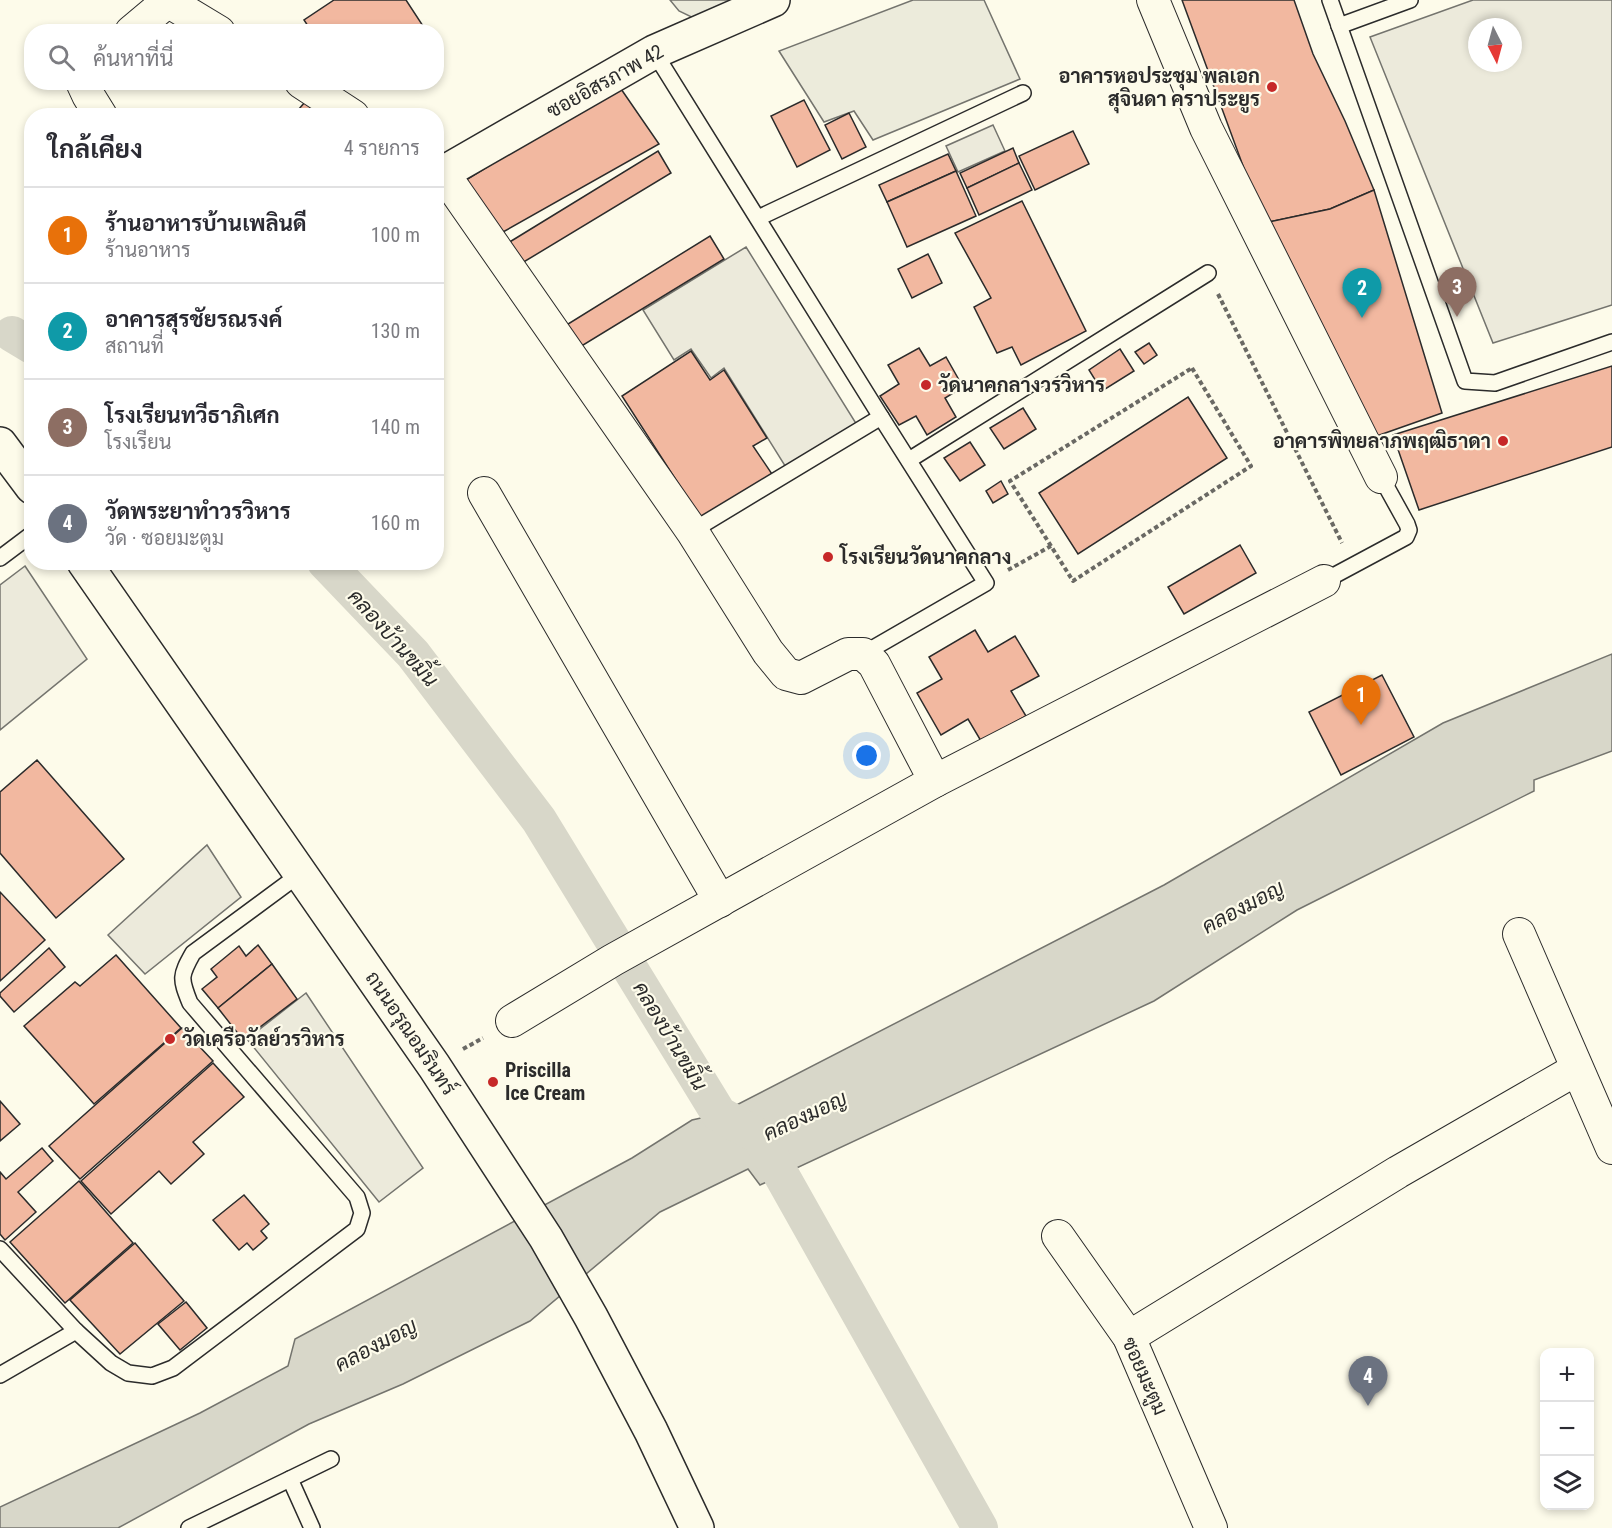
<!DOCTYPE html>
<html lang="th">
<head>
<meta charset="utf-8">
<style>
	:root { --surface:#fff; --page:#f7f7f7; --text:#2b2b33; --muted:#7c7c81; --line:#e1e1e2; --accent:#c62828 }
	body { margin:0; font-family:"Roboto Condensed",Sarabun,sans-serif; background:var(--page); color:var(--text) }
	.controls { position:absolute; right:18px; bottom:18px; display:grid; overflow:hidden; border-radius:12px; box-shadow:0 3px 9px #0003 }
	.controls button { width:54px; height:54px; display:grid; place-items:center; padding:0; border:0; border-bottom:2px solid var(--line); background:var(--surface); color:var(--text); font:30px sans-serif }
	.compass { position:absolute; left:1468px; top:18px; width:54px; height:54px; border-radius:50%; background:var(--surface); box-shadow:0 3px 9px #0003; rotate:174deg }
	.you { position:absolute; left:867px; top:756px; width:21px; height:21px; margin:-15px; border:4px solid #fff; border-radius:50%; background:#1a73e8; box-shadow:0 0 0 9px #1a73e833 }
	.badge { display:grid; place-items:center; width:39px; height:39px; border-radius:50%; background:var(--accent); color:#fff; font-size:20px; font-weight:700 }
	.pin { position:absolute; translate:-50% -50px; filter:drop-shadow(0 2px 3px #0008) }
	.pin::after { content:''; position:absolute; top:32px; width:21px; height:18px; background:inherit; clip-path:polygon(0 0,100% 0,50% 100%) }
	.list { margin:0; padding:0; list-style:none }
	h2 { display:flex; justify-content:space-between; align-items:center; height:78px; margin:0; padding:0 24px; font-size:26px }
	h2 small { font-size:20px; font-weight:400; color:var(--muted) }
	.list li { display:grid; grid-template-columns:39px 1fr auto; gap:18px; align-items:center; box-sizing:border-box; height:96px; padding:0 24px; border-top:2px solid var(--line) }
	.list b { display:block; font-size:22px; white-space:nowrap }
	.list p { margin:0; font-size:20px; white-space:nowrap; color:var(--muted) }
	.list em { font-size:20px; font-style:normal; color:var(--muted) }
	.icon { flex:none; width:33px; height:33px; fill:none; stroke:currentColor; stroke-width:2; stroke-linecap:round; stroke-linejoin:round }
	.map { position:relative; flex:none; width:1612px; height:1528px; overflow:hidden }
	.search { position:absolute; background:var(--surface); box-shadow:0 3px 9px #0003; left:24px; top:24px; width:420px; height:66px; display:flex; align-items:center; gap:15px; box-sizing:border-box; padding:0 21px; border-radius:24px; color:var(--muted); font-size:22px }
	.panel { position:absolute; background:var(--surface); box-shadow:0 3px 9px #0003; left:24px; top:108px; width:420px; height:462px; border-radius:24px }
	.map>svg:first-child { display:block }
	.green { fill:#ecebdb; stroke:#74746e; stroke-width:1.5 }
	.parking { fill:#eceadb; stroke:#74746e; stroke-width:1.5; fill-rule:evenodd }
	.water { fill:#d8d7c9; stroke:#74746e; stroke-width:1.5 }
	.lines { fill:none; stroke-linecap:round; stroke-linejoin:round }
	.canal { stroke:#d8d7c9; stroke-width:36 }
	.building { fill:#f2b8a0; stroke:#2b2b2b; stroke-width:1.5 }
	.service-casing { stroke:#2b2b2b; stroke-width:18 }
	.minor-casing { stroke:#2b2b2b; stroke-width:34 }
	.tertiary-casing { stroke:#2b2b2b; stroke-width:36 }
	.secondary-casing { stroke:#2b2b2b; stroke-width:36 }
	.path { stroke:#6a6964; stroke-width:4; stroke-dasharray:4.5 3; stroke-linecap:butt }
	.service { stroke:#fdfbea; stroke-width:15 }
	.minor { stroke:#fdfbea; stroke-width:32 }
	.tertiary { stroke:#fdfbea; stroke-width:33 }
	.secondary { stroke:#fdfbea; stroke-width:33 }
	.poi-dot { fill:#c62828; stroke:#fdfbea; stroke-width:2 }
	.labels { text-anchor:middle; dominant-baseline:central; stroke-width:4.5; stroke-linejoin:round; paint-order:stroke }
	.poi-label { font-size:20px; font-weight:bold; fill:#2b2b2b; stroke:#fdfbea; text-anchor:start }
	.street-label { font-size:20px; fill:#2b2b2b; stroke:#fdfbea }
	.water-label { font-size:21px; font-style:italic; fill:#2b2b2b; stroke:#fdfbea }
</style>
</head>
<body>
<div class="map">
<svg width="1612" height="1528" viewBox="0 0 1612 1528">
	<rect width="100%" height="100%" fill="#fdfbea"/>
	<g class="green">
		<polygon points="670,0 764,0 708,25 679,11"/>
		<polygon points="913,0 984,0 1020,79 873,140 854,111 824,122 779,51"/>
	</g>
	<g class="parking">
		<path d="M1473,0H1612V305L1493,343L1370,37ZM1477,27H1513V63H1477Z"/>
		<polygon points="993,125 1005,151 958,172 946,146"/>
		<polygon points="746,247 857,425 787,469 724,368 711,378 691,349 674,360 643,310"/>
		<polygon points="25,566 87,659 0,730 0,585"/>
		<polygon points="207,845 241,897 145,974 108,935"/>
		<polygon points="306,993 423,1168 379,1202 247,1039"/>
	</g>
	<polygon class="water" points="1612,654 1612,751 1534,780 1534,791 1297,910 1154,1001 760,1185 748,1169 660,1212 530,1321 403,1384 309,1424 118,1528 0,1528 0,1507 200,1413 288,1366 295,1339 632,1158 692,1120 719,1114 1164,885 1443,723"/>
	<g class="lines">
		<g class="canal">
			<polyline points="12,334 32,346"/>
			<polyline points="325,562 413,654 539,820 719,1114 760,1137 980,1528"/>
		</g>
	</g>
	<g class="building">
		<polygon points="334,0 406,0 425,29 421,32 312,32 304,20"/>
		<polygon points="1182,0 1294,0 1313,54 1345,121 1374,190 1330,209 1264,223"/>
		<polygon points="619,86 659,144 503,232 466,180"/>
		<polygon points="804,100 830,150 797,167 771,116"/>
		<polygon points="305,102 318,116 293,116"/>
		<polygon points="849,113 866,147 842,159 825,125"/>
		<polygon points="1073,131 1089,164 1035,190 1019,156"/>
		<polygon points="1013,148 1019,163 967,188 960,173"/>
		<polygon points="658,151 671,173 522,263 508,243"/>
		<polygon points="948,154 956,171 887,202 879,185"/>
		<polygon points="1019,163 1032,190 979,215 967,188"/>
		<polygon points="956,171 976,216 907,247 887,202"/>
		<polygon points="1374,190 1442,413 1371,438 1264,223 1330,209"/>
		<polygon points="1022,201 1086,331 1021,365 1012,347 997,353 974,307 991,298 955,233"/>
		<polygon points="710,236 724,259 575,350 560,329"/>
		<polygon points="928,254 942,283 912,298 898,269"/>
		<polygon points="1149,343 1157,355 1144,364 1135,352"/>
		<polygon points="919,348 930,366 946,357 963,387 945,398 956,417 927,435 916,416 899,425 880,396 899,384 888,365"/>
		<polygon points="1120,349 1134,371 1102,391 1089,370"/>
		<polygon points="691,351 710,380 724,370 767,438 753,446 774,477 703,522 622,396"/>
		<polygon points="1612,366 1612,447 1419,510 1393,435"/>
		<polygon points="1188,397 1227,458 1078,554 1039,493"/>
		<polygon points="1023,408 1036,429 1004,449 990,428"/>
		<polygon points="970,442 985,465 960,481 944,458"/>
		<polygon points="1001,481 1008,494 993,503 986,491"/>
		<polygon points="1240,545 1256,573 1184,614 1168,587"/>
		<polygon points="975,630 988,652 1015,636 1039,676 1011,691 1026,716 981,741 968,719 941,735 917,693 942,679 929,657"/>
		<polygon points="1382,675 1414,737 1341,775 1309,712"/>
		<polygon points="37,760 124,859 56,918 0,853 0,792"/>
		<polygon points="0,892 45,940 0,981"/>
		<polygon points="258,945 272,964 218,1008 202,989 217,977 211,969 239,946 246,956"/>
		<polygon points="49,948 65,967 14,1012 0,996 0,993"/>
		<polygon points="116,955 181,1028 94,1104 24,1026 75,982 80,986"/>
		<polygon points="272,964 297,999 243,1040 218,1008"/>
		<polygon points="182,1028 213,1061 80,1179 49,1146"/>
		<polygon points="213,1063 244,1097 193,1142 204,1154 171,1184 159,1171 111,1214 81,1181"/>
		<polygon points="0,1101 20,1124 0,1141"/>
		<polygon points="42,1148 53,1161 18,1192 36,1212 5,1240 0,1234 0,1172 6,1179"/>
		<polygon points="79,1181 133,1243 65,1303 10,1242"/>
		<polygon points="244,1195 269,1224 261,1231 267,1238 253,1250 247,1243 239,1250 213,1220"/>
		<polygon points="135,1243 184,1301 120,1354 70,1300"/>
		<polygon points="186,1302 207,1328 180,1350 158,1324"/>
	</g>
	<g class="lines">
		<g class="service-casing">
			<g id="service">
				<polyline points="1330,0 1465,381 1495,383 1612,342"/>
				<polyline points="1339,26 1410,0"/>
				<polyline points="654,52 881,417 986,583 863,654"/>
				<polyline points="758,218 1023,93"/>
				<polyline points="909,460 1208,273"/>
				<polyline points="692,531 881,417"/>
				<polyline points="0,558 32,534"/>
				<polyline points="1324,581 1406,537 1409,530 1407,524 1381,477"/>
				<path d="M0,1249L76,1331L111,1363L128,1373L152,1376L173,1368L357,1229L362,1213L357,1197L190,1003C180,978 180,976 193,953L300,874"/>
				<polyline points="0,1375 76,1331"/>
				<polyline points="290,1479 312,1528"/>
				<polyline points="189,1528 331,1459"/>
			</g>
		</g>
		<g class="minor-casing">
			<g id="minor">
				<polyline points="166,0 219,32"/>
				<polyline points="1153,0 1206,128 1381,477"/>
				<polyline points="131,32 168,1"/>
				<polyline points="82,82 88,95 101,116"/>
				<polyline points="301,82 353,116"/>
				<polyline points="436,169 443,173 692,531 768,652 786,674 801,678 848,654 863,654 874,664 935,781 613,960 512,1021"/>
				<polyline points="484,493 720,901"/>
				<polyline points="935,781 1324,581"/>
				<polyline points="1519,934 1612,1148"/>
				<polyline points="1058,1236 1129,1337 1211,1528"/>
				<polyline points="1129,1337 1398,1172 1577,1069"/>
			</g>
		</g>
		<g class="tertiary-casing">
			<polyline id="tertiary" points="436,179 443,173 654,52 773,0"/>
		</g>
		<g class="secondary-casing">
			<g id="secondary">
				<polyline points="0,444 32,487"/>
				<polyline points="84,562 434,1066 546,1238 591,1317 651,1431 697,1528"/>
			</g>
		</g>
		<g class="path">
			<polyline points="1218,294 1342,543"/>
			<polygon points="1192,368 1251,466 1073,581 1010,481"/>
			<polyline points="1008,570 1051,546"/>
			<polyline points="463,1049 483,1038"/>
		</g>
		<use href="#service" class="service"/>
		<use href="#minor" class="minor"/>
		<use href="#tertiary" class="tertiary"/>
		<use href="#secondary" class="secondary"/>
	</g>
	<g class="poi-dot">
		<circle cx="1272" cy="87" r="6"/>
		<circle cx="926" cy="385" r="6"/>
		<circle cx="1503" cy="441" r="6"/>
		<circle cx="828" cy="557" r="6"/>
		<circle cx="170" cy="1039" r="6"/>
		<circle cx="493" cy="1082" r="6"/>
	</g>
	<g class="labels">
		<g class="poi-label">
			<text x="1260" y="76" text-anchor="end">อาคารหอประชุม พลเอก<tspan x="1260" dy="23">สุจินดา คราประยูร</tspan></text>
			<text x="938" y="385">วัดนาคกลางวรวิหาร</text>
			<text x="1491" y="441" text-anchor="end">อาคารพิทยลาภพฤฒิธาดา</text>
			<text x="840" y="557">โรงเรียนวัดนาคกลาง</text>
			<text x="182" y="1039">วัดเครือวัลย์วรวิหาร</text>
			<text x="505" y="1070">Priscilla<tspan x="505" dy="23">Ice Cream</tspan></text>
		</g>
		<g class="street-label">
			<text transform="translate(605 81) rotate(-29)">ซอยอิสรภาพ 42</text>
			<text transform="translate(411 1033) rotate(56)">ถนนอรุณอมรินทร์</text>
			<text transform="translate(1145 1376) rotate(66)">ซอยมะตูม</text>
		</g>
		<g class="water-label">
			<text transform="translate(393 638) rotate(48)">คลองบ้านขมิ้น</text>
			<text transform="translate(1243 907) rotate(-28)">คลองมอญ</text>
			<text transform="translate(670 1036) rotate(59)">คลองบ้านขมิ้น</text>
			<text transform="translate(805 1116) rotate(-25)">คลองมอญ</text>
			<text transform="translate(376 1345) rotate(-28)">คลองมอญ</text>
		</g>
	</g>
</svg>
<div class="controls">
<button>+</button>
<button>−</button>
<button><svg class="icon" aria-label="layers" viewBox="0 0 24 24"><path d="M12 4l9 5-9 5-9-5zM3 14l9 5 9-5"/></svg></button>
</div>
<svg class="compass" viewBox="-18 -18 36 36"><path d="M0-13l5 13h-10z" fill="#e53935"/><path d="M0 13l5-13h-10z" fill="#7c7c81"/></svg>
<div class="you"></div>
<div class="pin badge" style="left:1361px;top:725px;background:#e8710a">1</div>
<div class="pin badge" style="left:1362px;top:318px;background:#0f9aa8">2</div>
<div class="pin badge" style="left:1457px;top:317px;background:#8d6e63">3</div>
<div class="pin badge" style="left:1368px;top:1406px;background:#6b7280">4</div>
<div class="search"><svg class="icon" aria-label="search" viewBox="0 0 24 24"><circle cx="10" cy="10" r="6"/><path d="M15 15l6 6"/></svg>ค้นหาที่นี่</div>
<section class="panel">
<h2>ใกล้เคียง<small>4 รายการ</small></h2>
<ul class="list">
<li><span class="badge" style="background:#e8710a">1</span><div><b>ร้านอาหารบ้านเพลินดี</b><p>ร้านอาหาร</p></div><em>100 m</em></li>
<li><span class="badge" style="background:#0f9aa8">2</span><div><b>อาคารสุรชัยรณรงค์</b><p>สถานที่</p></div><em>130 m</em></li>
<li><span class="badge" style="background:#8d6e63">3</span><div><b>โรงเรียนทวีธาภิเศก</b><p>โรงเรียน</p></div><em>140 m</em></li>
<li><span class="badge" style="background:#6b7280">4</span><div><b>วัดพระยาทําวรวิหาร</b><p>วัด · ซอยมะตูม</p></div><em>160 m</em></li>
</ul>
</section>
</div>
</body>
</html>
